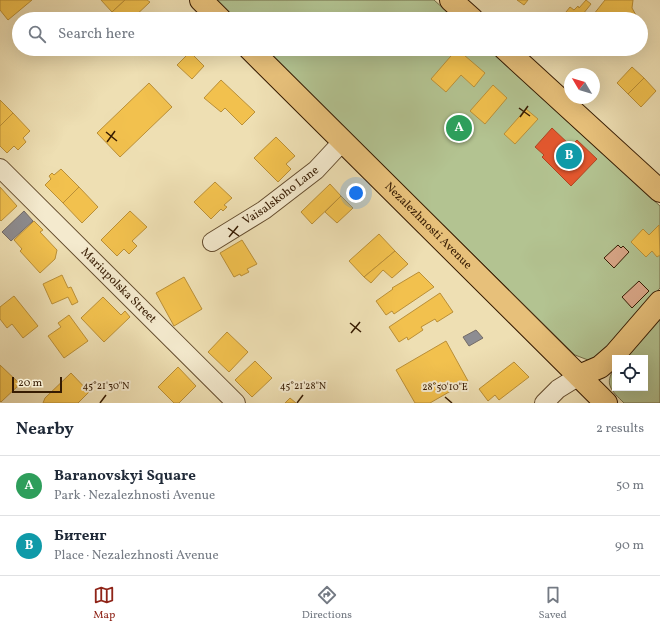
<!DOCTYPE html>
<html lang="en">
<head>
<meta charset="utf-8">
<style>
	:root { --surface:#fff; --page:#f2f2f3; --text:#1f2937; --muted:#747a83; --line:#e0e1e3; --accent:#8f2418 }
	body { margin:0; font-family:Vollkorn,serif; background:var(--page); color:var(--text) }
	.controls { position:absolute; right:12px; bottom:12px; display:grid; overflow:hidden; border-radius:0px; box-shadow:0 4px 16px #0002 }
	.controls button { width:36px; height:36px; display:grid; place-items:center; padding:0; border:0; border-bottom:1px solid var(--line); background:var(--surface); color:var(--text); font:20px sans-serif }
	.compass { position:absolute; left:564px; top:68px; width:36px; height:36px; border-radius:50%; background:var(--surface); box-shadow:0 4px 16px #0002; rotate:308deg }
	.scale { position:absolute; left:12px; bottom:10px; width:50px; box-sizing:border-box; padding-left:4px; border:2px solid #361b02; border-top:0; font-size:11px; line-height:14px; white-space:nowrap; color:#361b02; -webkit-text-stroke:3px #f4eace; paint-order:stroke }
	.you { position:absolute; left:356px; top:193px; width:14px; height:14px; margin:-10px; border:3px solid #fff; border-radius:50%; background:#1a73e8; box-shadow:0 0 0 6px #1a73e833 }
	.badge { display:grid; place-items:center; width:26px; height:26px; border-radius:50%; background:var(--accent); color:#fff; font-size:13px; font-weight:700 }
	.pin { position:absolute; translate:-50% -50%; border:2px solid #fff; box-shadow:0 1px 4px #0006 }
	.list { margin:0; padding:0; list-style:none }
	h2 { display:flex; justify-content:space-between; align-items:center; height:52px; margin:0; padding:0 16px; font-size:17px }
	h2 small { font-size:13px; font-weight:400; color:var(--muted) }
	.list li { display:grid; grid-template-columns:26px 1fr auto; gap:12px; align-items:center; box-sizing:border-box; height:60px; padding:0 16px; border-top:1px solid var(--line) }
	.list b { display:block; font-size:15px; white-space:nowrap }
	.list p { margin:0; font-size:13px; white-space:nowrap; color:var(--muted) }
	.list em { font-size:13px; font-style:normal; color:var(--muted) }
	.icon { flex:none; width:22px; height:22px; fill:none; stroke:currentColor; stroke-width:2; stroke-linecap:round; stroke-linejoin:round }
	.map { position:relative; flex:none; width:660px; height:403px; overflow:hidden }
	.search { position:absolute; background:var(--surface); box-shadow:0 4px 16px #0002; left:12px; right:12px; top:12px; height:44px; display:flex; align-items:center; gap:10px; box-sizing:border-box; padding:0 14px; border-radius:22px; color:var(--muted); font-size:15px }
	.sheet { height:172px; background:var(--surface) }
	nav { display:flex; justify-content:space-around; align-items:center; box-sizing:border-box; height:56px; border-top:1px solid var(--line); background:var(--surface); font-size:11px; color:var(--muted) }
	nav a { display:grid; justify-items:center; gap:2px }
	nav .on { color:var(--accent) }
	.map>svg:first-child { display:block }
	.green { fill:#b3c391; stroke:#746f4a }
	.homes { fill:#f2c14e; stroke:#ba8f37 }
	.shops { fill:#e4572e; stroke:#b04521 }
	.industry { fill:#8d8d92; stroke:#736b67 }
	.building { fill:#d8a687; stroke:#361b02 }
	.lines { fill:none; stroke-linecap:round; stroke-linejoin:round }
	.minor-casing { stroke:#644c2e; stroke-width:20 }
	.major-casing { stroke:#361b02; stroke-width:24 }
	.minor { stroke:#f4eace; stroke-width:18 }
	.major { stroke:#e7c07a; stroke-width:22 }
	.ticks { fill:none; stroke:#361b02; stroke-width:1.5 }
	.labels { text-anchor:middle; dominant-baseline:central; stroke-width:4; stroke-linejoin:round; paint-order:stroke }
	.street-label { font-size:12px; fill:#361b02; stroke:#f4eace }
	.ticks-label { font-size:10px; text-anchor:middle; fill:#361b02; stroke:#f4eace; stroke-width:4; stroke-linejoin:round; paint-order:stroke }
</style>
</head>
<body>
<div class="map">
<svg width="660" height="403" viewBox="0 0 660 403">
	<rect width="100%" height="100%" fill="#eedfb3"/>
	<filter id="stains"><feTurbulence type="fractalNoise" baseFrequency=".005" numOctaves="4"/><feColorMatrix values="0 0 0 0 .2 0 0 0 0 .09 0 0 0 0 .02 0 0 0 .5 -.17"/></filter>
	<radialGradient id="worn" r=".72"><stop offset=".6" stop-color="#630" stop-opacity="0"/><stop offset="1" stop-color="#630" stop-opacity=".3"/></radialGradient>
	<g class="green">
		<polygon points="215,0 434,0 455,19 235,19"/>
		<polygon points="265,49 488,49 660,206 660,288 598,356 588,360 575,355"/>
		<path d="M660,319V403H624C612,391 603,384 615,368V388H645V358H624Z"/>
	</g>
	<g class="homes">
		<polygon points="0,0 32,0 8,20 0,10"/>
		<polygon points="101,0 125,0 112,12"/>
		<polygon points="125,0 147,0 150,2 132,19 119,19 112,12"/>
		<polygon points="517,0 528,0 524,5"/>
		<polygon points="586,0 591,4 579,19 567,19 570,16 566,12 570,7 574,10 578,6 579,8"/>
		<polygon points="605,0 633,0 632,8 637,17 635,19 590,19"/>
		<polygon points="457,49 485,73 474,87 461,75 446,92 431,79"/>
		<polygon points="190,52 204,66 192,79 177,65"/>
		<polygon points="632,67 644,78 628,94 617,83"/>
		<polygon points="644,78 656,91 641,107 628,94"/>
		<polygon points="221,80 255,112 242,125 225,108 221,112 204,98"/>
		<polygon points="149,83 172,107 120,157 97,133"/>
		<polygon points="493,85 507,98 485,124 470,111"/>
		<polygon points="0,100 13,113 0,126"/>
		<polygon points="526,109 538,119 515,144 504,134"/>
		<polygon points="13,113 30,131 23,138 26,142 18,150 14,146 7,153 0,146 0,126"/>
		<polygon points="276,137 295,156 286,164 291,169 278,182 254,158"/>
		<polygon points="61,169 79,187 63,203 45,185 51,179 49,176 52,173 54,175"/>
		<polygon points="215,182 232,198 224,205 227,207 223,211 221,209 211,219 194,202"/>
		<polygon points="330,184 341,196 312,224 301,212"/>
		<polygon points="0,187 17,206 1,221 0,220"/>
		<polygon points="79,187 98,207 82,223 63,203"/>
		<polygon points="341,196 353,208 337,223 325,212"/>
		<polygon points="130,211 147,227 132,241 137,246 129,254 124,249 117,256 101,240"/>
		<polygon points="34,221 43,230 40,232 57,250 55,259 40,273 20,251 22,249 14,240"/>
		<polygon points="659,225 660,255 657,257 652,251 646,257 631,242 643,229 649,235"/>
		<polygon points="379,234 395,251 364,277 349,261"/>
		<polygon points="242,240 257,264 247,269 249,272 241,276 240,274 234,277 220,253"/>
		<polygon points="395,251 408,264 392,278 383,270 371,283 364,277"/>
		<polygon points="419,272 434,287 394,314 392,311 386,315 376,301 393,289 392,288"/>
		<polygon points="62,275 68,288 71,287 78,302 72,305 68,297 52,304 43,284"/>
		<polygon points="184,277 202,309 174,326 156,293"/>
		<polygon points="440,293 453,312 437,322 435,319 421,327 423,330 408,340 407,337 399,342 389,327"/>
		<polygon points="14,296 38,326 23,338 12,324 7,328 0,319 0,307"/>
		<polygon points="103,297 121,315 125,311 130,317 104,342 81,318"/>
		<polygon points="69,315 88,341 64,358 48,336 61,327 58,323"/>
		<polygon points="227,332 248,352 229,372 208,352"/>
		<polygon points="446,341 468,381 430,403 415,403 396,370"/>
		<polygon points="255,361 272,378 252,397 235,380"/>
		<polygon points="514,362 529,377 499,400 495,395 488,401 479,389"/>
		<polygon points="0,365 20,384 1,402 0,401"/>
		<polygon points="178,367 196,386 179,403 174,403 158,387"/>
		<polygon points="71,373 89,392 78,403 43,403 45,398"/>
		<polygon points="290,398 296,403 285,403"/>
	</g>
	<polygon class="shops" points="552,128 571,146 577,140 597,159 571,186 542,157 544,155 535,147"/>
	<g class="industry">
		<polygon points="24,211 33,221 11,241 2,232"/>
		<polygon points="476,330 483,338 469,346 463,337"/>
	</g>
	<g class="building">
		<polygon points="618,245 621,248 623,246 629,252 614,268 604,258"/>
		<polygon points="639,281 649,291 632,308 622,297"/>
	</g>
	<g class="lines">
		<g class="minor-casing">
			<g id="minor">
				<path id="s1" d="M0,168L236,403"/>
				<path id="s2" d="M212,242L264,210L316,170L343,141"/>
				<polyline points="544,403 558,389 579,376"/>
			</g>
		</g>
		<g class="major-casing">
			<g id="major">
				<polyline points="201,0 220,19"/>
				<polyline points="451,0 472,19"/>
				<path id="s3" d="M250,49L606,403"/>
				<polyline points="505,49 660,191"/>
				<polyline points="579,376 600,367 615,354 660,302"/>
			</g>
		</g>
		<use href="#minor" class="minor"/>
		<use href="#major" class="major"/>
	</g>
	<path class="ticks" d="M519,108L530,116M520,117L528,106M106,132L117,141M107,142L115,131M228,228L239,236M229,237L238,226M350,323L361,332M351,333L360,322M445,397L452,403M100,403L106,395M297,403L303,395"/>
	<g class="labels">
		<g class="street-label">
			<text stroke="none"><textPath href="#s2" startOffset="83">Vaisalskoho Lane</textPath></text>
			<text stroke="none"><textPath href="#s3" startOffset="251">Nezalezhnosti Avenue</textPath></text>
			<text stroke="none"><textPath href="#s1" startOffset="167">Mariupolska Street</textPath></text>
		</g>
	</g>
	<g class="ticks-label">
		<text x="106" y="389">45°21'30"N</text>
		<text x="303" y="389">45°21'28"N</text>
		<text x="445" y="390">28°50'10"E</text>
	</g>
	<rect width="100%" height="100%" filter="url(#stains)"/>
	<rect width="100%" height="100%" fill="url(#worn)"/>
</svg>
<div class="controls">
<button><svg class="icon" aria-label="locate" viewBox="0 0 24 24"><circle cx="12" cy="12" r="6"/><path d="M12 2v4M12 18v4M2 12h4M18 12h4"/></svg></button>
</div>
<svg class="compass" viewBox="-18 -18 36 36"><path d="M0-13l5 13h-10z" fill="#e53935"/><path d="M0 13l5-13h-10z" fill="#747a83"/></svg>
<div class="scale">20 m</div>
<div class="you"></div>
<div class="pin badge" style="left:459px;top:128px;background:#2e9e5b">A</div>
<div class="pin badge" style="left:569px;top:156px;background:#0f9aa8">B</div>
<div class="search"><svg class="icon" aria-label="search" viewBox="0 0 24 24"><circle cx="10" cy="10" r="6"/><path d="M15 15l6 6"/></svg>Search here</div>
</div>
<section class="sheet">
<h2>Nearby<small>2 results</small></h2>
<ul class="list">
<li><span class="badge" style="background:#2e9e5b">A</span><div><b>Baranovskyi Square</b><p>Park · Nezalezhnosti Avenue</p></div><em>50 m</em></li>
<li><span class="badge" style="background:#0f9aa8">B</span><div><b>Битенг</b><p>Place · Nezalezhnosti Avenue</p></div><em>90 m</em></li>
</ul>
</section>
<nav>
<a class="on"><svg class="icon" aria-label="map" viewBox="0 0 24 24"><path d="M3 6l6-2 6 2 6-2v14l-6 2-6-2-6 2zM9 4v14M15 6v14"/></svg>Map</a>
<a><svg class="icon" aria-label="directions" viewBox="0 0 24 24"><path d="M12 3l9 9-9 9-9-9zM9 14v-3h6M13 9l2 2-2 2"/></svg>Directions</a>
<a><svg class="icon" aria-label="saved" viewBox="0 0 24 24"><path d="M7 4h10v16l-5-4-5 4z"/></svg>Saved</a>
</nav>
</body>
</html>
